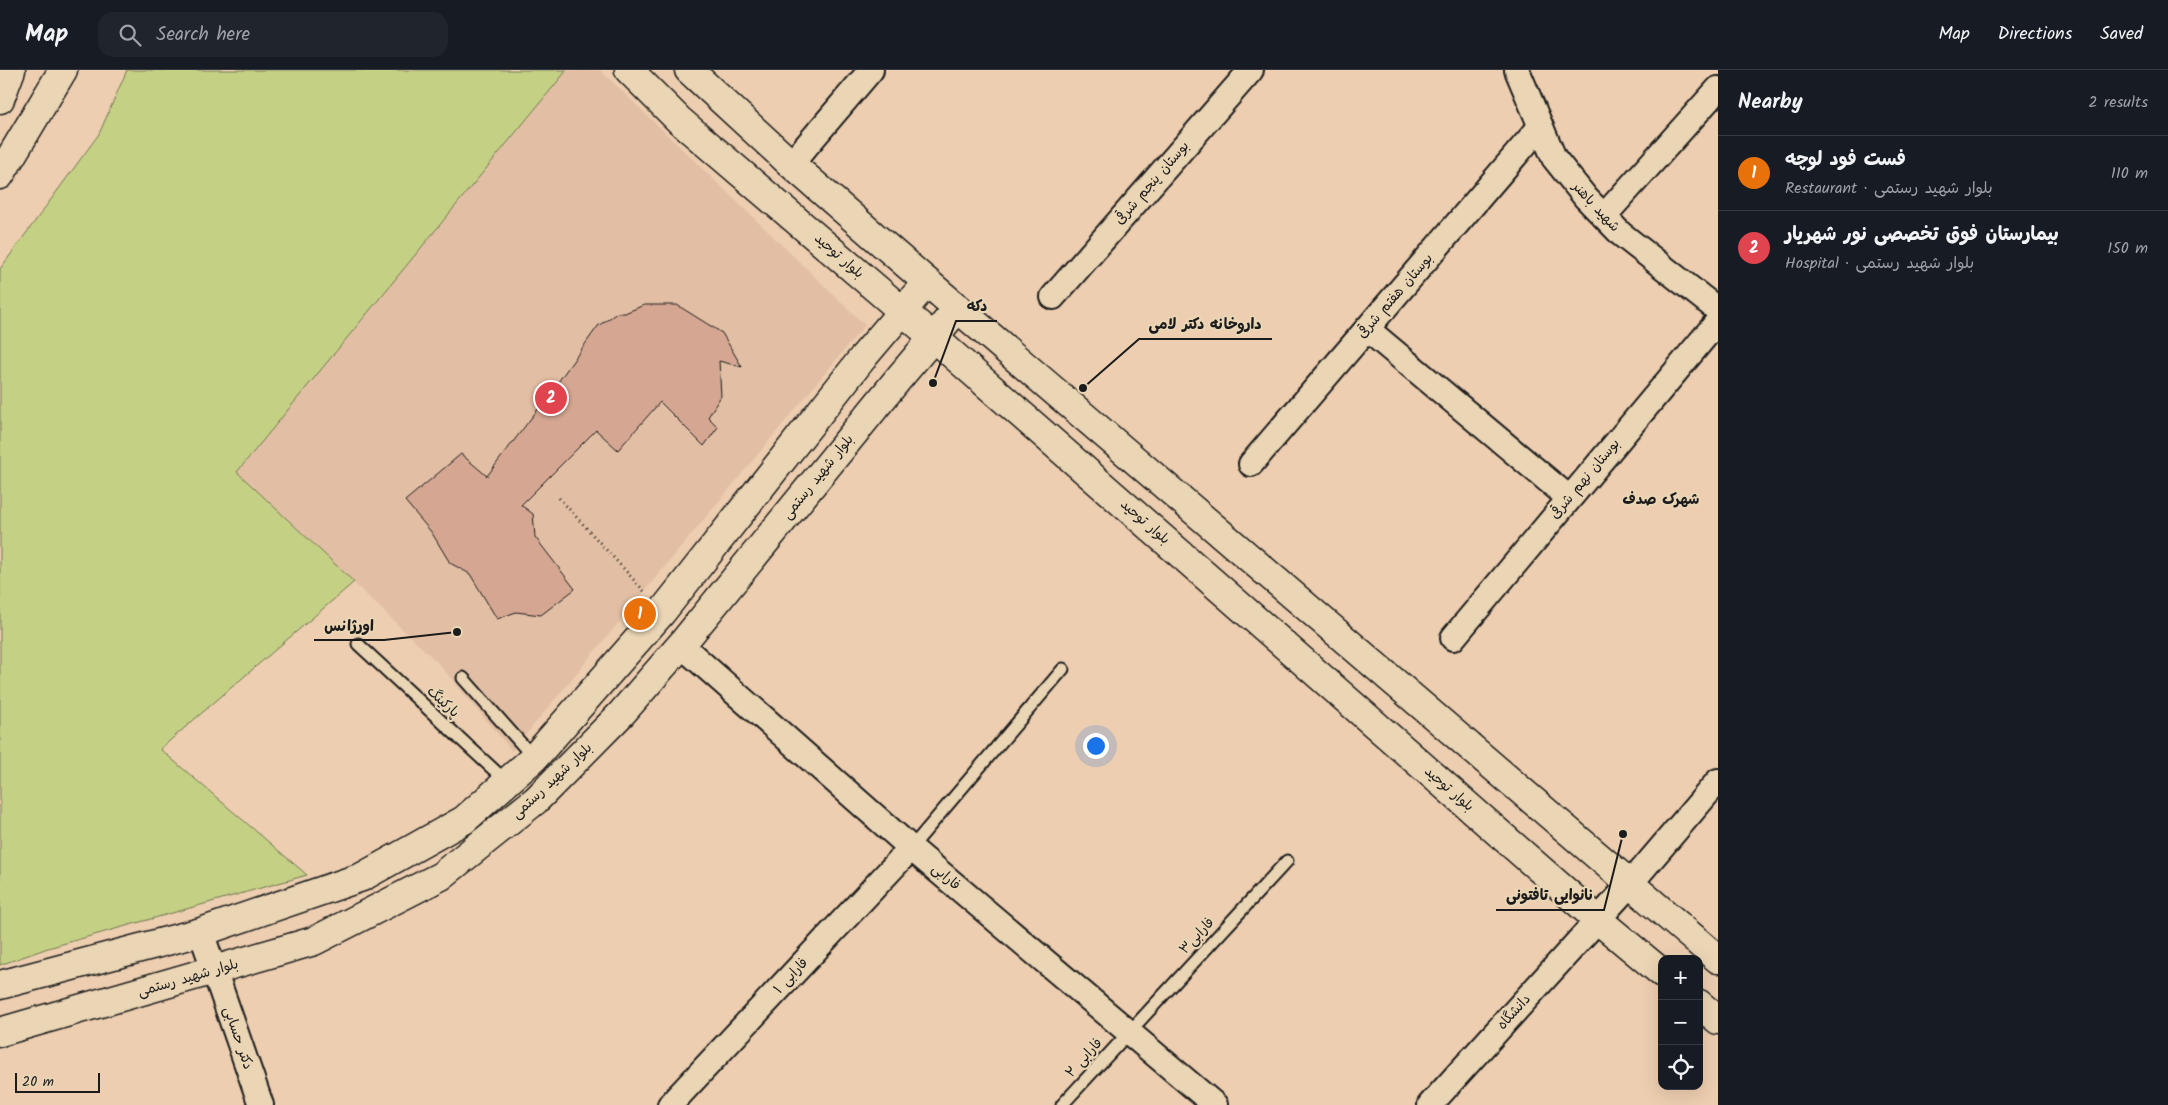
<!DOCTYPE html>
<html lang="en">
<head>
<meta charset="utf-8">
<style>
	:root { --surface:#171b24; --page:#20242c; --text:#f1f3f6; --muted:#9ea1a6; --line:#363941; --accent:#2563eb }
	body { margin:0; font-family:Kalam,"Playpen Sans Arabic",sans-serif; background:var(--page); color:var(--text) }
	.controls { position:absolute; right:15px; bottom:15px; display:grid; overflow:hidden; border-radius:10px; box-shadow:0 5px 20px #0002 }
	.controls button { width:45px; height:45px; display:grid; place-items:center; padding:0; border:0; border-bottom:1px solid var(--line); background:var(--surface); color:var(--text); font:25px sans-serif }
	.scale { position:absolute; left:15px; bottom:12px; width:85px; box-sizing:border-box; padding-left:5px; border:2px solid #1c1c1c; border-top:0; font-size:14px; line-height:18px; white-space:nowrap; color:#1c1c1c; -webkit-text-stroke:4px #ead5b4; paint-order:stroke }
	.you { position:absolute; left:1095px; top:675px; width:18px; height:18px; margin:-12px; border:4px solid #fff; border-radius:50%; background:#1a73e8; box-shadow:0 0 0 8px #1a73e833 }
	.badge { display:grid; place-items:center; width:32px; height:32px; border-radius:50%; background:var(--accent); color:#fff; font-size:16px; font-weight:700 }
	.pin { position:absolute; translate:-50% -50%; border:2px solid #fff; box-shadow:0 1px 5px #0006 }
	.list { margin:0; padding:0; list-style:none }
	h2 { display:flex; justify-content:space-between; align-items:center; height:65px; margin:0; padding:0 20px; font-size:21px }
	h2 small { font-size:16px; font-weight:400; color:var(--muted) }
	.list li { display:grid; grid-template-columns:32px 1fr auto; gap:15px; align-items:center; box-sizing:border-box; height:75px; padding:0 20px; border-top:1px solid var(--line) }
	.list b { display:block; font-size:19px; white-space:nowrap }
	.list p { margin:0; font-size:16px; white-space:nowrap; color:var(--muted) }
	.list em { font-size:16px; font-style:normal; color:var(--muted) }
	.icon { flex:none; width:28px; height:28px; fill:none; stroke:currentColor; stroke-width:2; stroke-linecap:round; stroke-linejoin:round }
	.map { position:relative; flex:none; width:1718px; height:1035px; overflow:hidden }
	header { display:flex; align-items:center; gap:30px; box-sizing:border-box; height:70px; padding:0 25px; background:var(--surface); border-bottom:1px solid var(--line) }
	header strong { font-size:24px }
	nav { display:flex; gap:28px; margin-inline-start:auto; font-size:18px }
	.search { width:350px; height:45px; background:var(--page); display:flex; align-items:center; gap:12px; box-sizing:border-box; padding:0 18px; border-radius:15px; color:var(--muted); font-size:19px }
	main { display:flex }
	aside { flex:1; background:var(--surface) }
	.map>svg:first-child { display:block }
	.built { fill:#e2bfa4 }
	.green { fill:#c4d185; stroke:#707650 }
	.building { fill:#d5a793; stroke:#1c1c1c }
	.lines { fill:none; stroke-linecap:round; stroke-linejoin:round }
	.service-casing { stroke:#1c1c1c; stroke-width:15 }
	.minor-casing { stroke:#1c1c1c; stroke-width:28 }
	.tertiary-casing { stroke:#1c1c1c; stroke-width:31 }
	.secondary-casing { stroke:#1c1c1c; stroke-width:31 }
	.trunk-casing { stroke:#1c1c1c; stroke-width:31 }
	.path { stroke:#1c1c1c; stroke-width:3; stroke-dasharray:1 4; stroke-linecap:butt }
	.service { stroke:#ead5b4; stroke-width:11 }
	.minor { stroke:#ead5b4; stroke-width:24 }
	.tertiary { stroke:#ead5b4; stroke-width:28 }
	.secondary { stroke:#ead5b4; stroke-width:28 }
	.trunk { stroke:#ead5b4; stroke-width:28 }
	.labels { text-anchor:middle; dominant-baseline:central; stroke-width:4.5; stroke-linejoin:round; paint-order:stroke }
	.street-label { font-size:14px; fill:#1c1c1c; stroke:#ead5b4 }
	.neighbourhood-label { font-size:15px; font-weight:bold; fill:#1c1c1c; stroke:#ead5b4 }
	.leader { fill:none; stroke:#1c1c1c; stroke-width:2 }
	.callout-dot { fill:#1c1c1c; stroke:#ead5b4; stroke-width:2 }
	.callout-label { font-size:15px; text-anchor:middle; font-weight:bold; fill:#1c1c1c; stroke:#ead5b4; stroke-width:4.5; stroke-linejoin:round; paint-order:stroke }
</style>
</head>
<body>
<header>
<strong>Map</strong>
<div class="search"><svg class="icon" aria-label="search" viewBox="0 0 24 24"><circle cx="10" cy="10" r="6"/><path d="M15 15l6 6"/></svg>Search here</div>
<nav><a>Map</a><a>Directions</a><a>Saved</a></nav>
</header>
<main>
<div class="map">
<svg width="1718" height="1035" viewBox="0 0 1718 1035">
	<rect width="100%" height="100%" fill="#edceb0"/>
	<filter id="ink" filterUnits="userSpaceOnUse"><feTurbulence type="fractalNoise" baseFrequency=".02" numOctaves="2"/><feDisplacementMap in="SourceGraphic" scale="10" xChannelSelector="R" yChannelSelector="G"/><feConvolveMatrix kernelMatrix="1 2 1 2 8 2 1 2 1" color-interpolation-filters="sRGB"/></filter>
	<g filter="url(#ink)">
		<polygon class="built" points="567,0 600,0 865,255 512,681 438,593 237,402"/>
		<polygon class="green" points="127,0 567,0 237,402 354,512 160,679 307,805 48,878 0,895 0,199 99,64"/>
		<polygon class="building" points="644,235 677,235 722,263 742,297 719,291 721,326 708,347 718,357 704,376 660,332 618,380 596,360 521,435 533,444 535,467 575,519 541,545 516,542 497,549 470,504 450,493 432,463 405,431 461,384 487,406 548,326 598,256 617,243 625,243"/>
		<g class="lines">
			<g class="service-casing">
				<g id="service">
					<polyline points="358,574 507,712"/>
					<polyline points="463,608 534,688"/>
					<polyline points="911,778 1063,599"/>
					<polyline points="1062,1035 1287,791"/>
				</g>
			</g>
			<g class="minor-casing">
				<g id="minor">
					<polyline points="1517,0 1554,88 1586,128 1621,164 1718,240"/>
					<polyline points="791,94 871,0"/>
					<polyline points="1604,146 1718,19"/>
					<polyline points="1053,227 1251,0"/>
					<polyline points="1367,259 1569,428"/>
					<polyline points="1251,394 1539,58"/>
					<polyline points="1453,568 1718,251"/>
					<polyline points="681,575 911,778 1215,1035"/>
					<polyline points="201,862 261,1035"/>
					<polyline points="670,1035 911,778"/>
					<polyline points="1430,1035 1631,813 1718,711"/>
				</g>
			</g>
			<g class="tertiary-casing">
				<g id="tertiary">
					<polyline points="629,0 679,50 934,268 1597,849 1662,903"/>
					<polyline points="689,0 791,94 927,212 1718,889"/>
					<polyline points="1699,934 1718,950"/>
				</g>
			</g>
			<g class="secondary-casing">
				<g id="secondary">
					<polyline points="0,915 201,862 362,807 464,750 534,688 662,542 865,285 927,212"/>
					<polyline points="0,962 314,871 441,806 536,730 621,644 681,575 899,308 958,238"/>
				</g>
			</g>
			<g class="trunk-casing">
				<g id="trunk">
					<polyline points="0,29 11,0"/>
					<polyline points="0,105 63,0"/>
				</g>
			</g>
			<polyline class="path" points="559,428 644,521"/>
			<use href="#service" class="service"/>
			<use href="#minor" class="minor"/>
			<use href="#tertiary" class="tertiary"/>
			<use href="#secondary" class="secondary"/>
			<use href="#trunk" class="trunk"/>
		</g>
	</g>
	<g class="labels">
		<g class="street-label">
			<text transform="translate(1152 113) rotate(-49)">بوستان پنجم شرقی</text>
			<text transform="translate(1596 137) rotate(47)">شهید باهنر</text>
			<text transform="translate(839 186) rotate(41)">بلوار توحید</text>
			<text transform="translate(1395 226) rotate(-49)">بوستان هفتم شرقی</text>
			<text transform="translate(818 407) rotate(-51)">بلوار شهید رستمی</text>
			<text transform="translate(1585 409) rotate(-50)">بوستان نهم شرقی</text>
			<text transform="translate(1145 452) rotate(41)">بلوار توحید</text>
			<text transform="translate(443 632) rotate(43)">پارکینگ</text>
			<text transform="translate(552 711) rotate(-43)">بلوار شهید رستمی</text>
			<text transform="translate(1449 719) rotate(41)">بلوار توحید</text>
			<text transform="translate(946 807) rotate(40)">فارابی</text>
			<text transform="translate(1197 866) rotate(-47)">فارابی۳</text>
			<text transform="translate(791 906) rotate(-47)">فارابی ۱</text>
			<text transform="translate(188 908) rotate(-16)">بلوار شهید رستمی</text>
			<text transform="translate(1514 942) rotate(-48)">دانشگاه</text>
			<text transform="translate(238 968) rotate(71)">دکتر حسابی</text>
			<text transform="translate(1084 988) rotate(-48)">فارابی ۲</text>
		</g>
		<g class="neighbourhood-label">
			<text x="1661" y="430">شهرک صدف</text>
		</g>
	</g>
	<path class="leader" d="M933 313L956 251H997M1083 318L1139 269H1272M457 562L384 570H314M1623 764L1604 840H1496"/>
	<g class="callout-dot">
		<circle cx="933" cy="313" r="5"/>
		<circle cx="1083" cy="318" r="5"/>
		<circle cx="457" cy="562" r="5"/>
		<circle cx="1623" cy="764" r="5"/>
	</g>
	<g class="callout-label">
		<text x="977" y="241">دکه</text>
		<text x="1205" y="259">داروخانه دکتر لامی</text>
		<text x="349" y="561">اورژانس</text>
		<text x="1550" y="830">نانوایی تافتونی</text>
	</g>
</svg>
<div class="controls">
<button>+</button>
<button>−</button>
<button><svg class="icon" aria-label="locate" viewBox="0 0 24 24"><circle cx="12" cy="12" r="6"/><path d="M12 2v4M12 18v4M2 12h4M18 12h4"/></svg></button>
</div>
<div class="scale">20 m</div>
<div class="you"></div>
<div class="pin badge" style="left:640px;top:544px;background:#e8710a">1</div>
<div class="pin badge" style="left:551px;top:328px;background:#e0444e">2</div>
</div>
<aside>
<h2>Nearby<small>2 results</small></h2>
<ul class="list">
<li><span class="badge" style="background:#e8710a">1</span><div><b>فست فود لوچه</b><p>Restaurant · بلوار شهید رستمی</p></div><em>110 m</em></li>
<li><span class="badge" style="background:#e0444e">2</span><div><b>بیمارستان فوق تخصصی نور شهریار</b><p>Hospital · بلوار شهید رستمی</p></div><em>150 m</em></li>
</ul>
</aside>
</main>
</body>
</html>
